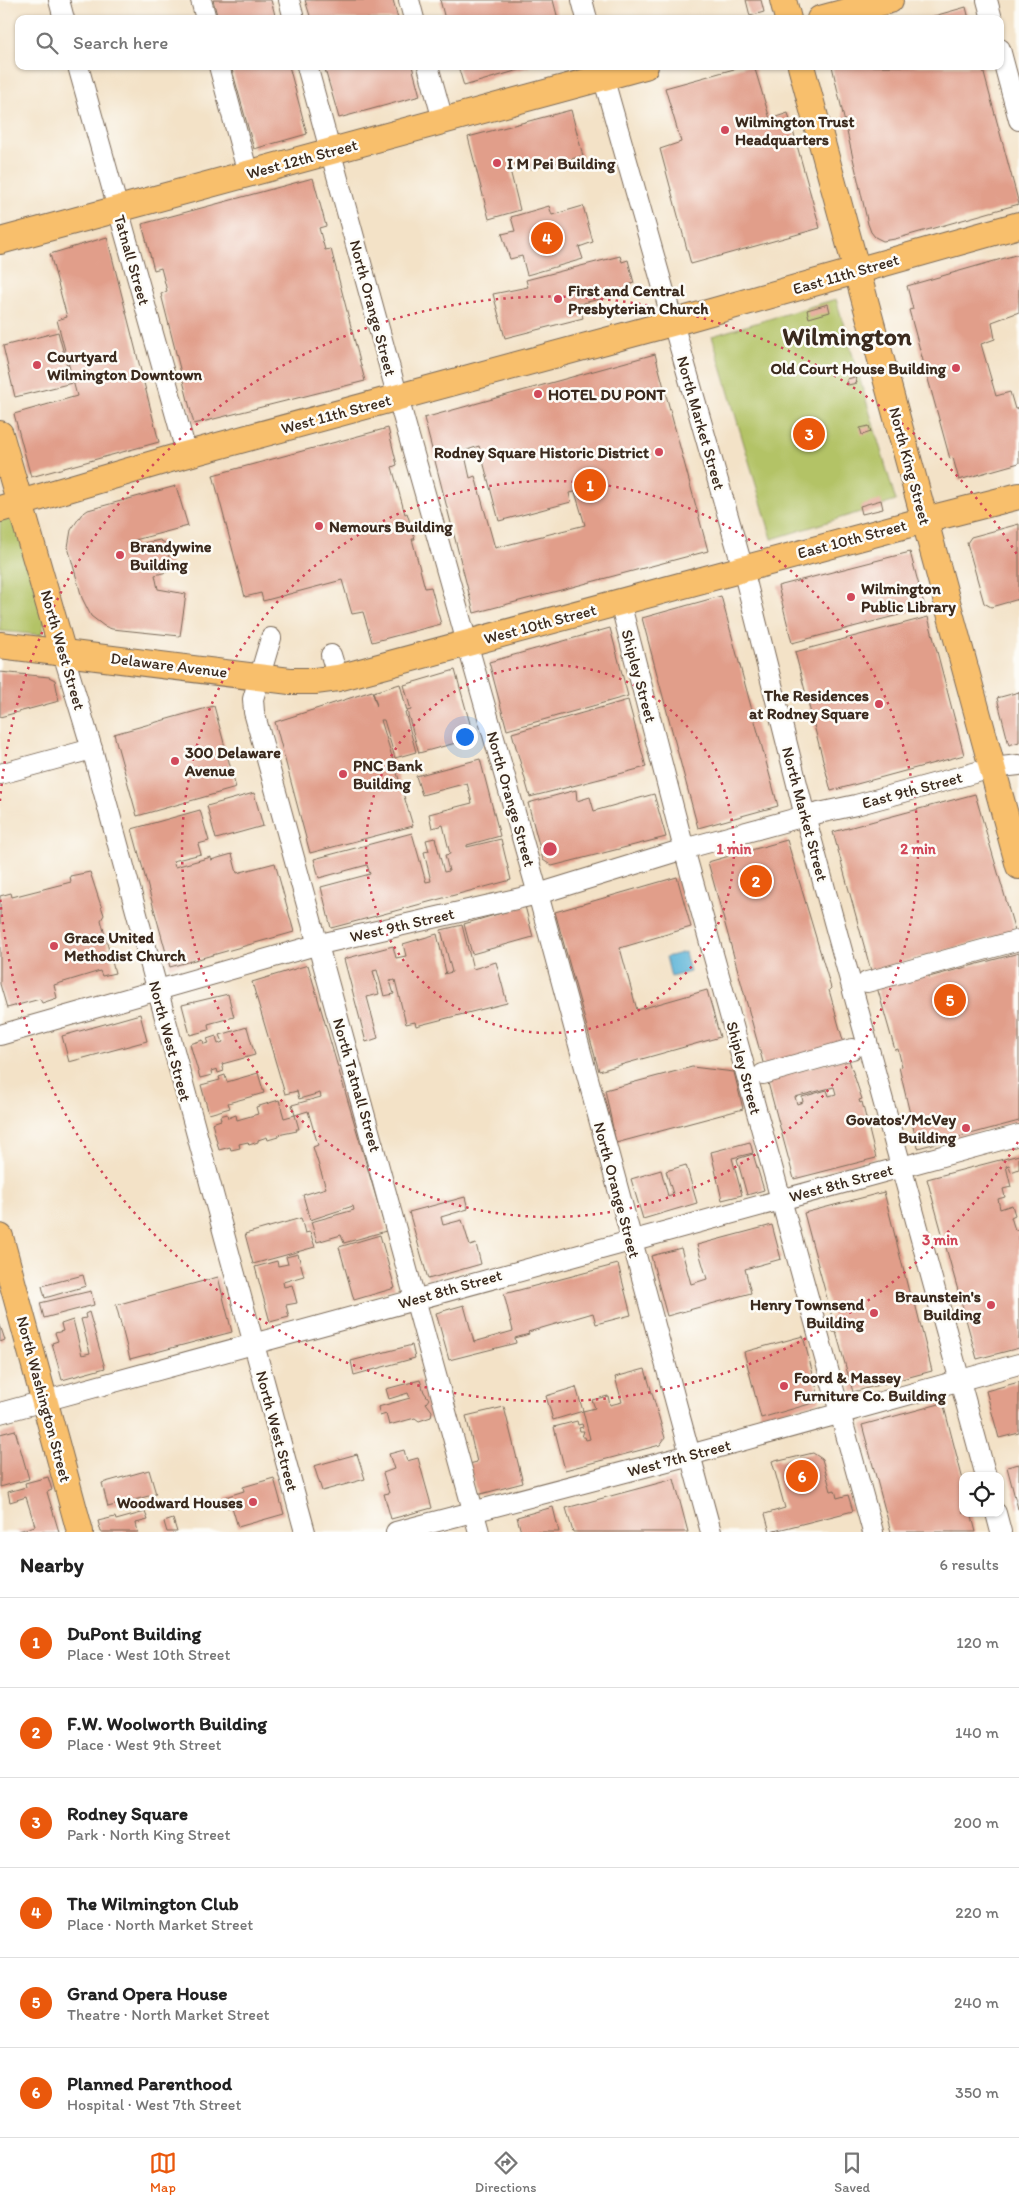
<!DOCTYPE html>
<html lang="en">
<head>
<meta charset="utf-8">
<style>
	:root { --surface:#fff; --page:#f2f2f2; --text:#222; --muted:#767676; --line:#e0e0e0; --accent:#ea580c }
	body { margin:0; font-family:Itim,sans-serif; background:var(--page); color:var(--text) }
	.controls { position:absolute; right:15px; bottom:15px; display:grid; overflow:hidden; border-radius:10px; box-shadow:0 1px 4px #0004 }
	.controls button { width:45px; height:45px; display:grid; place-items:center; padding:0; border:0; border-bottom:1px solid var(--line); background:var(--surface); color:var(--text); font:25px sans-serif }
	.you { position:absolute; left:464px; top:736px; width:18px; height:18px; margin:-12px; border:4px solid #fff; border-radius:50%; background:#1a73e8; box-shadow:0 0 0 8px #1a73e833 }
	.badge { display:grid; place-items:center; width:32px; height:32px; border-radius:50%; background:var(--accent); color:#fff; font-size:16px; font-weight:700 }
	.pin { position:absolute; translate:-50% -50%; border:2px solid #fff; box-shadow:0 1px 5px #0006 }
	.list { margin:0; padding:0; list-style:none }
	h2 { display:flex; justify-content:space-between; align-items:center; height:65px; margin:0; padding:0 20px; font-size:21px }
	h2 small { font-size:16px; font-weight:400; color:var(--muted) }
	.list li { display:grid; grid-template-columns:32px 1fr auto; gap:15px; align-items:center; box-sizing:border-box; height:90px; padding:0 20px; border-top:1px solid var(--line) }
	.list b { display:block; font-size:19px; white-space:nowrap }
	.list p { margin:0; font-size:16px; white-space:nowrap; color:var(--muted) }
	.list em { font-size:16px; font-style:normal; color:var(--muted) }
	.icon { flex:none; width:28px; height:28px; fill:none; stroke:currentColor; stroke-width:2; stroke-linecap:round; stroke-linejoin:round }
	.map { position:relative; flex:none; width:1019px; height:1532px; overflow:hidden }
	.search { position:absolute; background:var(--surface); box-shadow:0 1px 4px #0004; left:15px; right:15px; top:15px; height:55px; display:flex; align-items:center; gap:12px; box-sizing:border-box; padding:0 18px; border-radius:10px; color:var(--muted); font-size:19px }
	.sheet { height:605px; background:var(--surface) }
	nav { display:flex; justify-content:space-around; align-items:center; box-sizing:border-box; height:70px; border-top:1px solid var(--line); background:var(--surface); font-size:14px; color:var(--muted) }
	nav a { display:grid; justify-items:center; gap:2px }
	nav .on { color:var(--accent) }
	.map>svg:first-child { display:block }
	.green { fill:#b3c366; stroke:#777642 }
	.water { fill:#59b2d7; stroke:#4a6e7a }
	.building { fill:#e19e8a; fill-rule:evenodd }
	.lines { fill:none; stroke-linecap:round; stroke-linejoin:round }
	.minor-casing { stroke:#7b6a59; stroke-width:22 }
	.major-casing { stroke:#7b6a59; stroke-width:28 }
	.minor { stroke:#fff; stroke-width:20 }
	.major { stroke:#f8bf6c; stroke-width:26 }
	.ring { fill:none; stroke:#d1495b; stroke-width:2.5; stroke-dasharray:2.5 5 }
	.poi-dot { fill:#d1495b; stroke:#fdfcf7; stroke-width:2 }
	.labels { text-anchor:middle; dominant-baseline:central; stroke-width:5; stroke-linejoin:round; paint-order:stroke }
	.poi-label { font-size:16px; font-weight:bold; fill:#3b2a1e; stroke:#fdfcf7; text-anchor:start }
	.street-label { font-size:16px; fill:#3b2a1e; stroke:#fdfcf7 }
	.town-label { font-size:26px; font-weight:bold; fill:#3b2a1e; stroke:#fdfcf7 }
	.centre { fill:#d1495b; stroke:#fdfcf7; stroke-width:2.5 }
	.ring-label { font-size:15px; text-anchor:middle; font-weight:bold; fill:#d1495b; stroke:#fdfcf7; stroke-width:5; stroke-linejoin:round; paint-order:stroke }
</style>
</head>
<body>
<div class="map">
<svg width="1019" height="1532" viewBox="0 0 1019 1532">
	<rect width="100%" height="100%" fill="#fdfcf7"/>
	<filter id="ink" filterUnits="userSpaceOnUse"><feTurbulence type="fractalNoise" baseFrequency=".02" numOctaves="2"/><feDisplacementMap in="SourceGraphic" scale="10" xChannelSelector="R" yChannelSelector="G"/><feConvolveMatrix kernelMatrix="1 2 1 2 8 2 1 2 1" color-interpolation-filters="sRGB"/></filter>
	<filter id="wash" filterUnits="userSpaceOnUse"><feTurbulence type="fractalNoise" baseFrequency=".0096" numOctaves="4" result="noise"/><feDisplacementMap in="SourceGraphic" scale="20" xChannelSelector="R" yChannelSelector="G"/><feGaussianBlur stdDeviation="1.12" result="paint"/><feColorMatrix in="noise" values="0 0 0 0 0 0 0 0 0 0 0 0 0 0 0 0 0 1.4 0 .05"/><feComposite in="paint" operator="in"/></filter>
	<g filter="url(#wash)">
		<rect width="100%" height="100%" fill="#f3e2c7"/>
		<g class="green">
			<polygon points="836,299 896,501 772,539 712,336"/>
			<polygon points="0,516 15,520 45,620 41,635 0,631"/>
		</g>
		<polygon class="water" points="685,952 690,972 671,977 666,957"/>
		<g id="blocks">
			<g class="building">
				<polygon points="213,0 271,0 276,19 218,19"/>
				<polygon points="305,0 393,0 398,19 311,19"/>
				<polygon points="440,0 553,0 558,19 445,19"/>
				<polygon points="746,0 761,0 764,12 750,16"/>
				<polygon points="966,7 969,19 927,19 927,18"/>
				<polygon points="231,66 289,66 307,134 254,149"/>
				<polygon points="324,66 412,66 420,96 339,118"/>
				<polygon points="458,66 529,66 529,67 464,86"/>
				<polygon points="745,66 754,66 770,119 788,113 820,228 691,264 660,149 681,142 665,88"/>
				<polygon points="832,66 982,66 1019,204 895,239 883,241 875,237 871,232 868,224"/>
				<polygon points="571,110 583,156 531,169 529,161 509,166 520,210 489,219 468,137"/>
				<polygon points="313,178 326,226 319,228 325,250 331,249 365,381 194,424 161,294 167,291 161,268 154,270 142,224"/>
				<polygon points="549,206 552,215 583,206 593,242 579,247 583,259 527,275 522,256 510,259 502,234 515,231 511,217"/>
				<polygon points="107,237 159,442 31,477 14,414 77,396 57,320 67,317 50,254"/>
				<polygon points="1019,254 1019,312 992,322 995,339 981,344 996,396 1010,392 1015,409 1019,408 1019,463 959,480 953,458 950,459 909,310 913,309 907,286"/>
				<polygon points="620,256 622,262 628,260 634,283 628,285 629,292 579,304 583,318 505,338 493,294 528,287 526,280"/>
				<polygon points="828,304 830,312 809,318 807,310"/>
				<polygon points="58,332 72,383 15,397 3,346"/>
				<path d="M655,354L708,551L474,613L424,418ZM479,446L499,521L571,502L569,493L575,492L585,525L495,548L475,476L470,478L464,451Z"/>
				<polygon points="855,377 857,383 848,385 847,379"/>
				<polygon points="869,426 871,432 862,435 860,428"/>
				<polygon points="388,428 397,465 392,467 405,514 407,513 415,539 412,539 425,588 431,587 441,624 372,642 363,612 352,614 342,580 263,601 261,593 245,597 213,475"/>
				<polygon points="176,486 188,526 135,540 136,545 160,540 166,544 171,566 167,572 155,575 158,589 186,594 180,636 112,629 104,626 91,616 82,598 68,547 71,530 81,515 88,510"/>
				<polygon points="881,500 883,509 862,514 860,506"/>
				<polygon points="1019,524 1019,599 991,607 984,603 967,543 971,537"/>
				<polygon points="910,552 925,608 792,643 778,586"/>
				<polygon points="721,596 778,806 698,828 642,618"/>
				<polygon points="928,617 964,755 831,791 795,652"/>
				<polygon points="610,628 628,696 507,730 489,662"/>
				<polygon points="455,670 474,738 419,753 407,711 411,710 404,685"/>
				<polygon points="0,672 49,677 55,680 59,701 0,717"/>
				<polygon points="400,684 407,711 405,712 416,752 395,758 384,720 381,720 413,826 310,853 275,722 372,691 377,706 373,692"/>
				<polygon points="1019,692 1019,742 1009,745 997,698"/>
				<polygon points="628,700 646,767 530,797 512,733"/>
				<polygon points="214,706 236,788 137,816 114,734"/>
				<polygon points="480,759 500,836 467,845 467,847 501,839 511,880 331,928 321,887 370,874 367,865 319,878 314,859 412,833 426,882 431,881 424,852 429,851 426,840 435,838 444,872 449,871 445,855 450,854 443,825 432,828 429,814 472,803 467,783 422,795 416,776"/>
				<polygon points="576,790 577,801 590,797 594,811 654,794 666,837 552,866 543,860 528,803"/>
				<polygon points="254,793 263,826 216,839 207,806"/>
				<polygon points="975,794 1015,931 871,971 833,832"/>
				<polygon points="200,810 209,841 198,844 201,854 173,861 175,867 211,857 211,860 232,854 237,873 275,863 294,932 170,967 132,829"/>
				<polygon points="787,840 831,988 829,990 844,1044 764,1066 708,862"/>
				<polygon points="90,872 104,915 101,920 115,973 102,976 100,971 54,985 57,998 42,1003 40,999 7,1008 0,984 0,896 11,893 12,897 71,882 70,876"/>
				<polygon points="677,877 691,927 620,948 637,1010 707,990 720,1037 599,1071 555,912"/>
				<polygon points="525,906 533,937 472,954 464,924"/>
				<polygon points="462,925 473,969 496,962 507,1003 416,1026 415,1022 406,1024 395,980 390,981 394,994 384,996 377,970 373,971 379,994 367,997 378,1038 366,1042 344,959 393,946 396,958 406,956 403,944 437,934 446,972 444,974 452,972 441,930"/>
				<polygon points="1019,953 1019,1121 918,1148 899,1067 902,1066 898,1049 895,1050 877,987 928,973 929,977"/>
				<polygon points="308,965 386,1231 344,1243 341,1235 317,1242 311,1222 354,1210 353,1206 310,1220 303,1195 326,1188 313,1147 318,1145 308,1111 295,1115 292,1105 321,1097 320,1093 299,1099 297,1091 285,1094 252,982"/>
				<polygon points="228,994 234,1017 208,1024 209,1030 190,1035 182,1005"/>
				<polygon points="140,1014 147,1041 69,1062 62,1036"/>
				<polygon points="247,1027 255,1055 222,1064 224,1071 218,1073 217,1069 211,1071 212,1075 200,1078 190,1044 203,1040 204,1044 209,1043 207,1039 216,1036 218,1044 223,1042 220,1035"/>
				<path d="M848,1057L862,1099L859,1100L860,1103L862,1102L876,1158L794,1179L767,1079ZM834,1087L836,1094L829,1096L827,1090L802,1097L803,1102L797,1104L795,1097Z"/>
				<polygon points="692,1067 734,1072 743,1109 616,1143 605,1090"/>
				<polygon points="258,1073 264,1093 228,1103 230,1108 209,1114 201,1085 220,1080 219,1077 225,1075 227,1082"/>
				<polygon points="279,1100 284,1118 295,1115 299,1129 296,1129 297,1131 278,1135 278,1137 268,1140 267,1137 258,1140 258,1142 249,1145 248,1142 239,1144 240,1148 231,1150 230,1147 219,1150 212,1123 221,1120 220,1116 227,1114 228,1118 236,1115 237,1120 258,1114 256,1107"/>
				<polygon points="750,1142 753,1153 732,1158 742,1195 722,1200 711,1152"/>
				<polygon points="753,1154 764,1190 747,1195 737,1159"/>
				<polygon points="1019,1155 1019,1169 1011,1172 1009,1165 1006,1166 1011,1187 1003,1189 1005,1197 998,1199 1000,1209 1012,1205 1015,1215 1011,1217 1015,1230 1019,1229 1019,1348 977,1359 927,1179"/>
				<polygon points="686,1165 697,1203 643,1219 631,1179 661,1170 668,1196 673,1194 666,1171"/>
				<polygon points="884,1192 910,1296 913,1295 932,1371 853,1392 836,1332 833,1332 829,1317 832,1317 804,1213"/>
				<polygon points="465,1197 468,1209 441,1217 443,1225 462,1220 470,1246 476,1244 481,1264 428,1279 409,1212"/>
				<polygon points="301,1218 305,1233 310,1232 315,1247 253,1264 245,1234"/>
				<polygon points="772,1225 781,1259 745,1269 751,1293 667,1316 651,1256 681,1248 691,1284 707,1279 697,1245"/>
				<polygon points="380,1235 395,1288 354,1300 339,1247"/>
				<polygon points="298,1254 304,1276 283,1282 284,1287 292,1285 297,1303 286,1305 289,1317 270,1322 255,1267 277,1261 278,1266 288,1264 286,1257"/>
				<polygon points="618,1264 631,1315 596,1324 593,1313 528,1332 529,1334 515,1338 516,1343 449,1360 436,1313 464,1305 474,1342 513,1331 504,1294"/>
				<polygon points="83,1275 86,1286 45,1298 42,1286"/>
				<polygon points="218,1277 232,1332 130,1359 116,1305"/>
				<polygon points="91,1291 94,1305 44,1318 40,1303"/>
				<polygon points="89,1312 105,1368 62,1380 52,1343 58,1341 55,1333 63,1331 61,1324 73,1320 82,1355 90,1353 81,1319 86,1318 85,1314"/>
				<polygon points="0,1325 5,1340 0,1342"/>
				<polygon points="803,1336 820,1401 761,1418 744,1352"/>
				<polygon points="412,1345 415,1358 354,1375 351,1361"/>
				<polygon points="645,1369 665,1438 660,1445 565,1470 554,1427 577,1421 578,1425 582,1424 583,1427 579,1428 580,1431 584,1431 582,1437 585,1437 586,1440 590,1439 583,1411 595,1408 592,1400 608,1396 610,1405 622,1402 615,1377"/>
				<polygon points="420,1380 424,1392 429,1399 426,1403 432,1411 431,1417 419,1421 415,1418 389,1425 386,1414 380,1416 378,1407 410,1398 408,1393 389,1399 386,1389"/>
				<polygon points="1019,1382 1019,1433 999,1438 986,1391"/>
				<polygon points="576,1387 583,1411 553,1420 546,1396"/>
				<polygon points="943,1403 963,1480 963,1513 971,1513 976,1532 891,1532 862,1425"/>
				<polygon points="504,1407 523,1483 477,1495 469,1464 477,1462 466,1416"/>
				<polygon points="15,1430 29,1479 0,1487 0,1434"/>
				<polygon points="404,1450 407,1461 418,1458 432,1508 391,1519 384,1494 389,1493 383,1473 394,1469 389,1454"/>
				<polygon points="813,1453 822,1459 831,1491 835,1490 837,1498 848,1495 853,1511 770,1532 765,1514 785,1508 772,1461 779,1459 779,1461"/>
				<polygon points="357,1454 365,1479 322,1491 314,1466"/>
				<polygon points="1019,1464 1019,1509 1018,1509 1007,1467"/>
				<polygon points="149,1470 156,1494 108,1507 102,1483"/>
				<polygon points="48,1477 52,1490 47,1492 59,1532 15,1532 35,1526 26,1497 10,1502 8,1492 26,1487 25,1483"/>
				<polygon points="274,1478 284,1514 238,1527 232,1507 228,1508 225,1497 244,1491 243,1487"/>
				<polygon points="674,1479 688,1532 573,1532 566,1508"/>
				<polygon points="553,1507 559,1532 521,1532 517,1517"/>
				<polygon points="145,1512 148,1520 136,1523 138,1532 101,1532 98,1521 115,1517 116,1520"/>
				<polygon points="173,1519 177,1532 167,1532 164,1522"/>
			</g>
		</g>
	</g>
	<g filter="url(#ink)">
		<use href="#blocks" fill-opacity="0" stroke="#7b6a59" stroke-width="1"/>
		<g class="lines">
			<g class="minor-casing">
				<g id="minor">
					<polyline points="59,0 64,19"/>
					<polyline points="201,0 206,19"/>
					<polyline points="289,0 294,19"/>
					<polyline points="409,0 414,19"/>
					<polyline points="582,0 587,19"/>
					<polyline points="987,0 992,19"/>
					<polyline points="1000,49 1019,120"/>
					<polyline points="78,66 187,455"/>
					<polyline points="219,66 248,174"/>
					<polyline points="307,66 398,398 538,894 711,1532"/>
					<polyline points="428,66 443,120"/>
					<polyline points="600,66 743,569 805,816 986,1476"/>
					<polyline points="620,602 684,849 873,1532"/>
					<polyline points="271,638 253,699 254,712 479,1532"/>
					<polyline points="63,653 92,749 305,1532"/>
					<polyline points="331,655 338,678"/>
					<polyline points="0,774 92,749"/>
					<polyline points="867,982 1019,940"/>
					<polyline points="0,1035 316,945 538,894 684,849 805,816 856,805 992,768 1019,765"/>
					<polyline points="763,1074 852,1049"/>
					<path d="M0,1413C340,1321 679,1226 1019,1135"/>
					<polyline points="996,1513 1001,1532"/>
					<polyline points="396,1532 690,1455 1019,1364"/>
				</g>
			</g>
			<g class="major-casing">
				<g id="major">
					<polyline points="783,0 788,19"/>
					<polyline points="820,19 890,0"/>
					<polyline points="801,66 1019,866"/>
					<polyline points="0,241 645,66"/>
					<polyline points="0,434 63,653"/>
					<polyline points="0,509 170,459 672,323 1019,225"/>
					<polyline points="0,645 290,681 315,681 338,678 925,520 1019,496"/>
					<polyline points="0,1237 80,1532"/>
				</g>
			</g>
			<use href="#minor" class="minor"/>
			<use href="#major" class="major"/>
		</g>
	</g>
	<g class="ring">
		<circle cx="550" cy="849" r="184"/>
		<circle cx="550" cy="849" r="368"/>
		<path d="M1018 1142A552 552 0 0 1 0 897M0 801A552 552 0 0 1 1018 556"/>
	</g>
	<g class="poi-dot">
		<circle cx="725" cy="130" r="5"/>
		<circle cx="497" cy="163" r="5"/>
		<circle cx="558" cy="299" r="5"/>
		<circle cx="37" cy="365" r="5"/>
		<circle cx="956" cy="368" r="5"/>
		<circle cx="538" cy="394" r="5"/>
		<circle cx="659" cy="452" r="5"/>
		<circle cx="319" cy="526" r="5"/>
		<circle cx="120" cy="555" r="5"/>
		<circle cx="851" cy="597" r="5"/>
		<circle cx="879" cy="704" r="5"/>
		<circle cx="175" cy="761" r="5"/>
		<circle cx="343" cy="774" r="5"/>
		<circle cx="54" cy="946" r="5"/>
		<circle cx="966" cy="1128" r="5"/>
		<circle cx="991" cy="1305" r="5"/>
		<circle cx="874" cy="1313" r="5"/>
		<circle cx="784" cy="1386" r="5"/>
		<circle cx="253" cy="1502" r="5"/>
	</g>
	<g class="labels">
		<g class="poi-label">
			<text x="735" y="121">Wilmington Trust<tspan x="735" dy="18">Headquarters</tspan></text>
			<text x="507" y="163">I M Pei Building</text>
			<text x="568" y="290">First and Central<tspan x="568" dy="18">Presbyterian Church</tspan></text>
			<text x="47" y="356">Courtyard<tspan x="47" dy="18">Wilmington Downtown</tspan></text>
			<text x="946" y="368" text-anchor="end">Old Court House Building</text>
			<text x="548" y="394">HOTEL DU PONT</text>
			<text x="649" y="452" text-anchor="end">Rodney Square Historic District</text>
			<text x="329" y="526">Nemours Building</text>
			<text x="130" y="546">Brandywine<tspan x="130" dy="18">Building</tspan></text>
			<text x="861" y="588">Wilmington<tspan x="861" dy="18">Public Library</tspan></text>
			<text x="869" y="695" text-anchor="end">The Residences<tspan x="869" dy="18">at Rodney Square</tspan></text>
			<text x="185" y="752">300 Delaware<tspan x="185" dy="18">Avenue</tspan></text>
			<text x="353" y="765">PNC Bank<tspan x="353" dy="18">Building</tspan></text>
			<text x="64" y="937">Grace United<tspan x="64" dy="18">Methodist Church</tspan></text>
			<text x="956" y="1119" text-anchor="end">Govatos'/McVey<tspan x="956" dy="18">Building</tspan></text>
			<text x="981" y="1296" text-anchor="end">Braunstein's<tspan x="981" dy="18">Building</tspan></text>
			<text x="864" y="1304" text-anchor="end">Henry Townsend<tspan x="864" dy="18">Building</tspan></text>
			<text x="794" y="1377">Foord &amp; Massey<tspan x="794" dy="18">Furniture Co. Building</tspan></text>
			<text x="243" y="1502" text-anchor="end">Woodward Houses</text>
		</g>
		<g class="street-label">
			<text transform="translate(302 159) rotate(-15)">West 12th Street</text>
			<text transform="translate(132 260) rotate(74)">Tatnall Street</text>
			<text transform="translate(846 274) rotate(-16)">East 11th Street</text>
			<text transform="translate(373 308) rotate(75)">North Orange Street</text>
			<text transform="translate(336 414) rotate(-15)">West 11th Street</text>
			<text transform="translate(701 423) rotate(74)">North Market Street</text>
			<text transform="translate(910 466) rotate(75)">North King Street</text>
			<text transform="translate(852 539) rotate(-15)">East 10th Street</text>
			<text transform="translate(540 624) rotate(-15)">West 10th Street</text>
			<text transform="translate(63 650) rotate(74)">North West Street</text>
			<text transform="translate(169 665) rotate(7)">Delaware Avenue</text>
			<text transform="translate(639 676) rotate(75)">Shipley Street</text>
			<text transform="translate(912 790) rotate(-15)">East 9th Street</text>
			<text transform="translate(511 799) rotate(74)">North Orange Street</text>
			<text transform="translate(805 814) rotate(75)">North Market Street</text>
			<text transform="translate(402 925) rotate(-13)">West 9th Street</text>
			<text transform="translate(170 1041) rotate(75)">North West Street</text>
			<text transform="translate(744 1068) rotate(75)">Shipley Street</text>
			<text transform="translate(357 1085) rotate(74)">North Tatnall Street</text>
			<text transform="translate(841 1183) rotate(-15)">West 8th Street</text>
			<text transform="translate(617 1190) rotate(75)">North Orange Street</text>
			<text transform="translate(450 1289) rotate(-16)">West 8th Street</text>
			<text transform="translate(44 1399) rotate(75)">North Washington Street</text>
			<text transform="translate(277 1431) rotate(75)">North West Street</text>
			<text transform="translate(679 1458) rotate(-15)">West 7th Street</text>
		</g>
		<g class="town-label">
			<text x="847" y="336">Wilmington</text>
		</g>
	</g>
	<circle cx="550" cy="849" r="8" class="centre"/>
	<g class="ring-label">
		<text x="734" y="854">1 min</text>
		<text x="918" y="854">2 min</text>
		<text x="940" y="1245">3 min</text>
	</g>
</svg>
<div class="controls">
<button><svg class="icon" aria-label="locate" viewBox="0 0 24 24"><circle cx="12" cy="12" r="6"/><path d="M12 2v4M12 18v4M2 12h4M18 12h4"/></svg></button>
</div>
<div class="you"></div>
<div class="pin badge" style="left:590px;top:485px">1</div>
<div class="pin badge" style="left:756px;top:881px">2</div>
<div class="pin badge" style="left:809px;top:434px">3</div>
<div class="pin badge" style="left:547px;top:238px">4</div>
<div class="pin badge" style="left:950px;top:1000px">5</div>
<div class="pin badge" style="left:802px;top:1476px">6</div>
<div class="search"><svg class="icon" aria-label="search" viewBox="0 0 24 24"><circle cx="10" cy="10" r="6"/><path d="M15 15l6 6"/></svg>Search here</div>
</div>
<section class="sheet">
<h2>Nearby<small>6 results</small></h2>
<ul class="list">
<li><span class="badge">1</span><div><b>DuPont Building</b><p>Place · West 10th Street</p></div><em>120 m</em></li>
<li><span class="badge">2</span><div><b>F.W. Woolworth Building</b><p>Place · West 9th Street</p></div><em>140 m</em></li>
<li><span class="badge">3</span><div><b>Rodney Square</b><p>Park · North King Street</p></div><em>200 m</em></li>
<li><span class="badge">4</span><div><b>The Wilmington Club</b><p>Place · North Market Street</p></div><em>220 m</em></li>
<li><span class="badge">5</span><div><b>Grand Opera House</b><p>Theatre · North Market Street</p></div><em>240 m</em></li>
<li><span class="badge">6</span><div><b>Planned Parenthood</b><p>Hospital · West 7th Street</p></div><em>350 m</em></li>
</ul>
</section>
<nav>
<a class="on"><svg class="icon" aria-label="map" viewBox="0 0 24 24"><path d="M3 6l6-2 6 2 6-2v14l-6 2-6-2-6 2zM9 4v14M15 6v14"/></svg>Map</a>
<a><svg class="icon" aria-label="directions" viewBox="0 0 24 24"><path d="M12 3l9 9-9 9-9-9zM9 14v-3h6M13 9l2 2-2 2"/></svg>Directions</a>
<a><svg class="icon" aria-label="saved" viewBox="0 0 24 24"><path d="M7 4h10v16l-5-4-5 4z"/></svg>Saved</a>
</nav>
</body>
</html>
